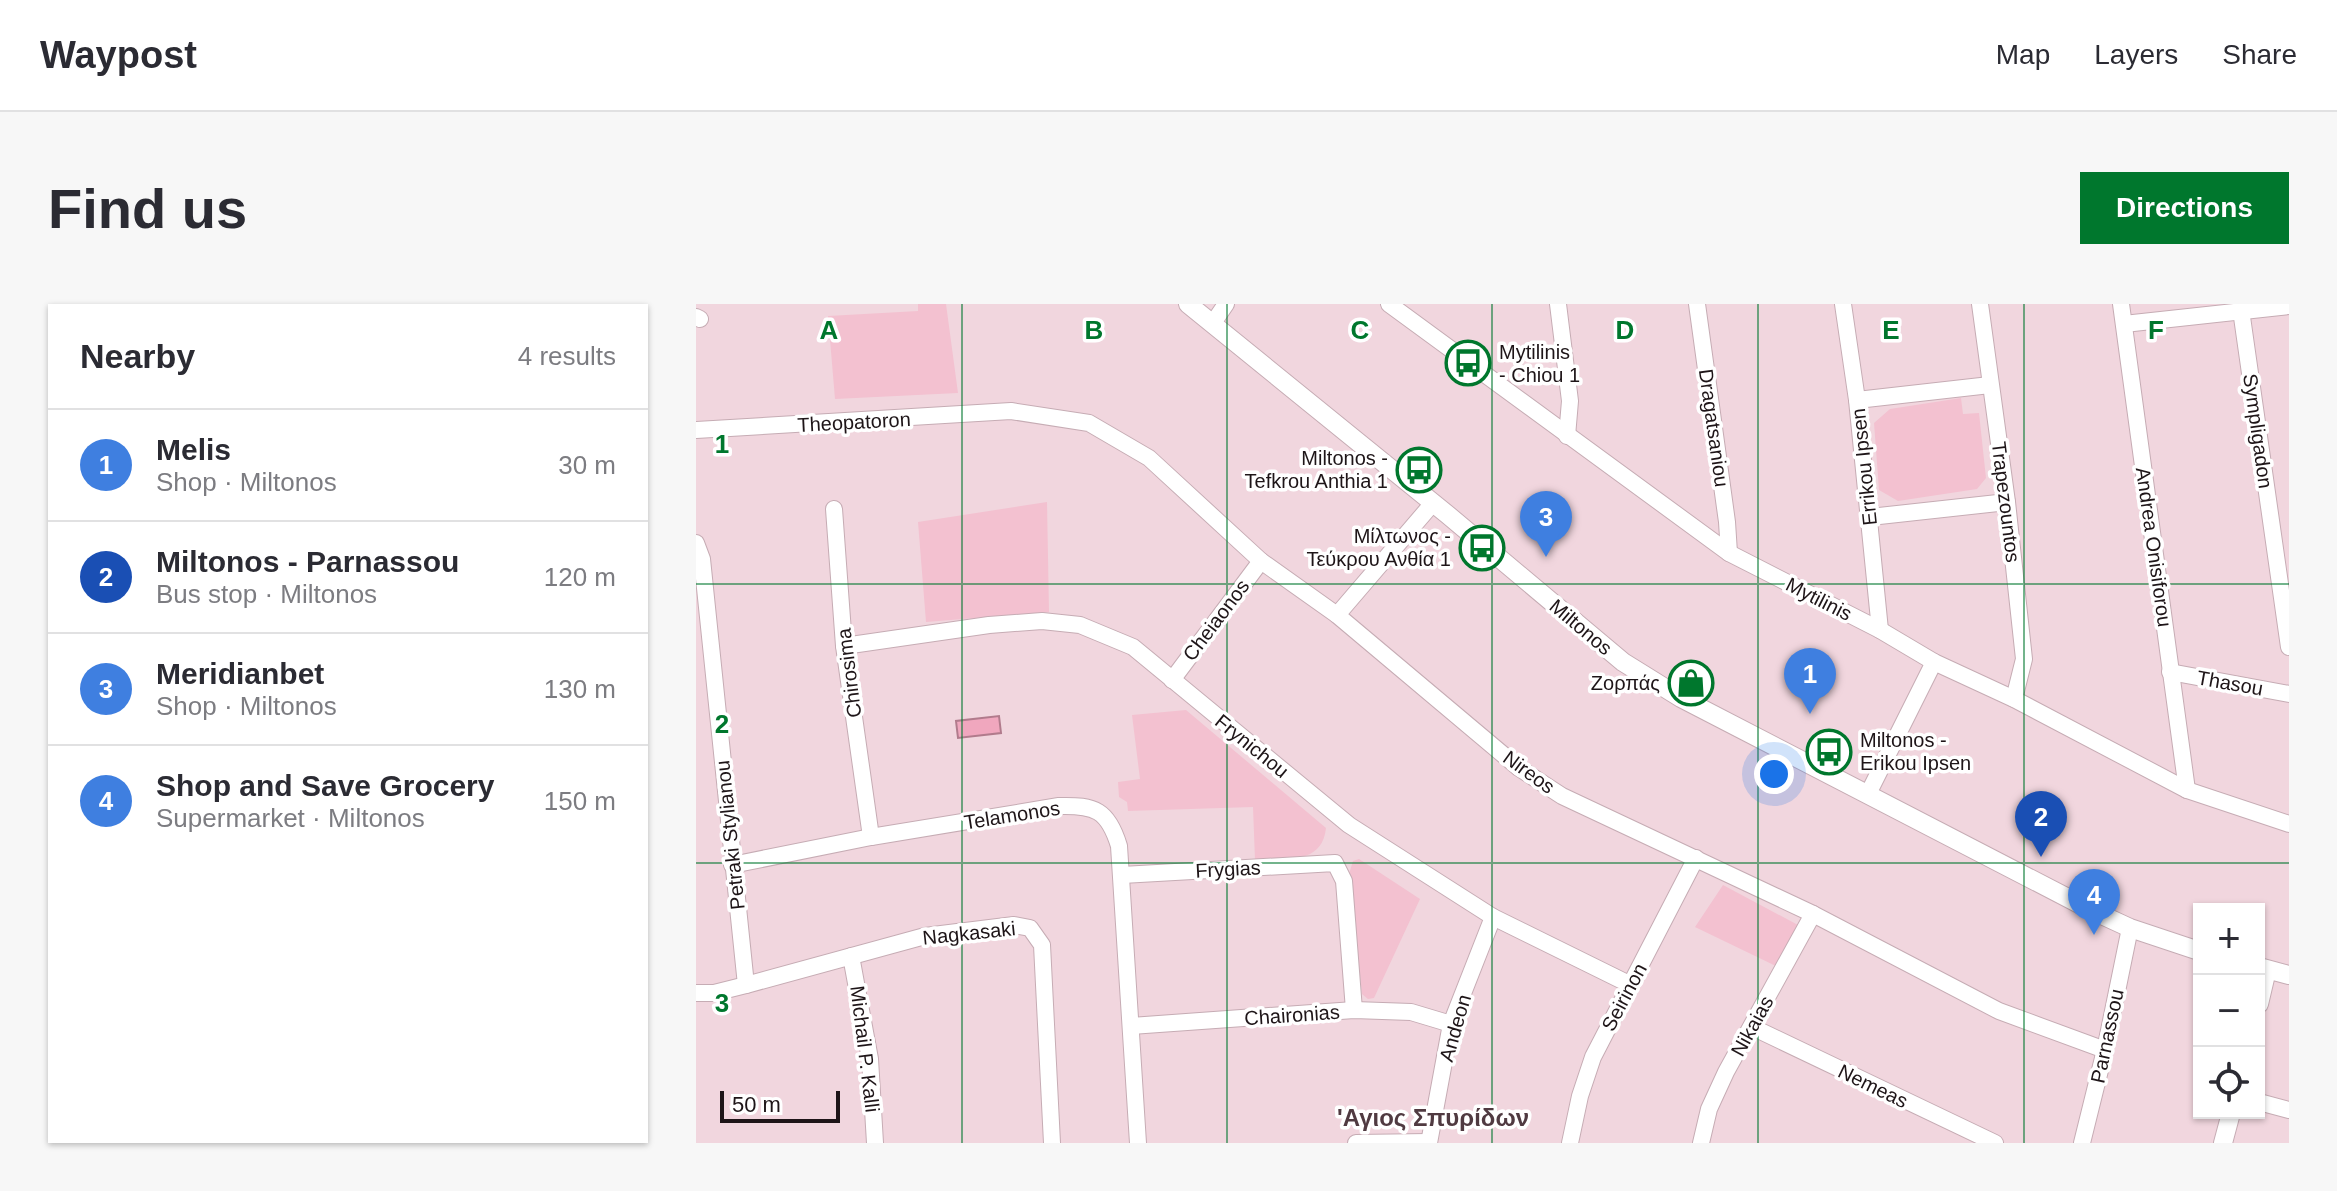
<!DOCTYPE html>
<html lang="en">
<head>
<meta charset="utf-8">
<style>
	:root { --surface:#fff; --page:#f7f7f7; --text:#2b2b33; --muted:#7c7c81; --line:#e1e1e2; --accent:#00772d }
	body { margin:0; font-family:Arial,sans-serif; background:var(--page); color:var(--text) }
	.controls { position:absolute; right:24px; bottom:24px; display:grid; overflow:hidden; border-radius:0px; box-shadow:0 2px 6px #0004 }
	.controls button { width:72px; height:72px; display:grid; place-items:center; padding:0; border:0; border-bottom:2px solid var(--line); background:var(--surface); color:var(--text); font:40px sans-serif }
	.scale { position:absolute; left:24px; bottom:20px; width:120px; box-sizing:border-box; padding-left:8px; border:4px solid #1e1518; border-top:0; font-size:22px; line-height:28px; white-space:nowrap; color:#1e1518; -webkit-text-stroke:6px #fff; paint-order:stroke }
	.you { position:absolute; left:1078px; top:470px; width:28px; height:28px; margin:-20px; border:6px solid #fff; border-radius:50%; background:#1a73e8; box-shadow:0 0 0 12px #1a73e833 }
	.badge { display:grid; place-items:center; width:52px; height:52px; border-radius:50%; background:var(--accent); color:#fff; font-size:26px; font-weight:700 }
	.pin { position:absolute; translate:-50% -66px; filter:drop-shadow(0 2px 4px #0008) }
	.pin::after { content:''; position:absolute; top:42px; width:28px; height:24px; background:inherit; clip-path:polygon(0 0,100% 0,50% 100%) }
	.list { margin:0; padding:0; list-style:none }
	h2 { display:flex; justify-content:space-between; align-items:center; height:104px; margin:0; padding:0 32px; font-size:34px }
	h2 small { font-size:26px; font-weight:400; color:var(--muted) }
	.list li { display:grid; grid-template-columns:52px 1fr auto; gap:24px; align-items:center; box-sizing:border-box; height:112px; padding:0 32px; border-top:2px solid var(--line) }
	.list b { display:block; font-size:30px; white-space:nowrap }
	.list p { margin:0; font-size:26px; white-space:nowrap; color:var(--muted) }
	.list em { font-size:26px; font-style:normal; color:var(--muted) }
	.icon { flex:none; width:44px; height:44px; fill:none; stroke:currentColor; stroke-width:2; stroke-linecap:round; stroke-linejoin:round }
	.map { position:relative; flex:none; width:1593px; height:839px; overflow:hidden; border-radius:0px }
	header { display:flex; align-items:center; gap:48px; box-sizing:border-box; height:112px; padding:0 40px; background:var(--surface); border-bottom:2px solid var(--line) }
	header strong { font-size:38px }
	nav { display:flex; gap:44px; margin-inline-start:auto; font-size:28px }
	.intro { display:flex; align-items:center; justify-content:space-between; box-sizing:border-box; height:192px; padding:0 48px }
	h1 { margin:0; font-size:56px }
	.button { padding:20px 36px; border-radius:0px; background:var(--accent); color:#fff; font-size:28px; font-weight:700 }
	main { display:flex; gap:48px; padding:0 48px }
	aside { flex:1; background:var(--surface); border-radius:0px; box-shadow:0 2px 6px #0004 }
	.map>svg:first-child { display:block }
	.green { fill:#f3c1d0 }
	.water { fill:#f0a7be; stroke:#b17b8c; stroke-width:2 }
	.lines { fill:none; stroke-linecap:round; stroke-linejoin:round }
	.minor-casing { stroke:#c6acb4; stroke-width:18 }
	.tertiary-casing { stroke:#c6acb4; stroke-width:20 }
	.minor { stroke:#fff; stroke-width:16 }
	.tertiary { stroke:#fff; stroke-width:18 }
	.grid { fill:none; stroke:#00772d; stroke-width:2; stroke-opacity:0.55 }
	.labels { text-anchor:middle; dominant-baseline:central; stroke-width:7; stroke-linejoin:round; paint-order:stroke }
	.poi-label { font-size:20px; fill:#1e1518; stroke:#fff; text-anchor:end }
	.street-label { font-size:20px; fill:#1e1518; stroke:#fff }
	.quarter-label { font-size:24px; font-weight:bold; fill:#503a41; stroke:#fff }
	.grid-label { font-size:26px; text-anchor:middle; font-weight:bold; fill:#00772d; stroke:#fff; stroke-width:7; stroke-linejoin:round; paint-order:stroke }
</style>
</head>
<body>
<header>
<strong>Waypost</strong>
<nav><a>Map</a><a>Layers</a><a>Share</a></nav>
</header>
<div class="intro"><h1>Find us</h1><a class="button">Directions</a></div>
<main>
<aside>
<h2>Nearby<small>4 results</small></h2>
<ul class="list">
<li><span class="badge" style="background:#3f7fe0">1</span><div><b>Melis</b><p>Shop · Miltonos</p></div><em>30 m</em></li>
<li><span class="badge" style="background:#1a4fb4">2</span><div><b>Miltonos - Parnassou</b><p>Bus stop · Miltonos</p></div><em>120 m</em></li>
<li><span class="badge" style="background:#3f7fe0">3</span><div><b>Meridianbet</b><p>Shop · Miltonos</p></div><em>130 m</em></li>
<li><span class="badge" style="background:#3f7fe0">4</span><div><b>Shop and Save Grocery</b><p>Supermarket · Miltonos</p></div><em>150 m</em></li>
</ul>
</aside>
<div class="map">
<svg width="1593" height="839" viewBox="0 0 1593 839">
	<rect width="100%" height="100%" fill="#f1d6de"/>
	<g class="green">
		<polygon points="222,0 250,0 262,89 139,95 132,12 222,7"/>
		<polygon points="1265,94 1267,110 1283,109 1290,174 1281,185 1202,197 1183,186 1178,119 1194,105"/>
		<polygon points="351,198 353,308 230,318 222,218"/>
		<path d="M490,406L630,524C626,562 588,554 559,556L557,503L432,507L431,498L423,493L422,478L444,475L436,411Z"/>
		<polygon points="663,555 724,595 678,694 672,695 666,690 653,570 657,557"/>
		<polygon points="1027,581 1102,621 1084,664 999,623"/>
	</g>
	<polygon class="water" points="303,412 305,429 262,434 260,417"/>
	<g class="lines">
		<g class="minor-casing">
			<g id="minor">
				<polyline points="693,0 1033,249 1184,326 1238,358 1318,395 1491,486 1593,520"/>
				<polyline points="862,0 874,97 871,132"/>
				<polyline points="1001,0 1031,218 1033,249"/>
				<polyline points="1147,0 1161,96 1184,326"/>
				<polyline points="1284,0 1311,198 1328,355 1318,395"/>
				<polyline points="1425,0 1491,486"/>
				<polyline points="1545,6 1593,343"/>
				<polyline points="0,13 4,15"/>
				<polyline points="517,19 530,0"/>
				<polyline points="1428,20 1593,2"/>
				<polyline points="1161,96 1294,81"/>
				<polyline points="0,126 315,107 393,119 453,154 565,257 641,311 823,464 866,492 1117,610 1303,707 1409,746"/>
				<polyline points="138,205 148,342 175,533"/>
				<polyline points="1174,213 1311,198"/>
				<polyline points="0,239 6,255 50,681"/>
				<polyline points="641,311 737,199"/>
				<polyline points="148,342 293,321 346,317 384,321 437,343 653,521 797,613 935,681"/>
				<polyline points="1474,368 1593,390"/>
				<polyline points="476,376 565,257"/>
				<polyline points="1172,490 1238,358"/>
				<path d="M36,561L175,533L363,502C399,501 412,506 423,542L442,839"/>
				<polyline points="426,571 639,559 648,577 658,706"/>
				<polyline points="155,652 174,755 179,839"/>
				<polyline points="0,689 18,689 50,681 229,632 318,621 334,624 346,641 356,839"/>
				<polyline points="435,722 658,706 715,708 755,720"/>
				<polyline points="1056,723 1299,839"/>
				<polyline points="1563,798 1593,806"/>
				<polyline points="660,839 733,838"/>
				<polyline points="733,839 755,720 797,613"/>
				<polyline points="874,839 884,792 897,753 1000,554"/>
				<polyline points="1005,839 1013,805 1030,768 1117,610"/>
				<polyline points="1386,839 1409,746 1434,624"/>
			</g>
		</g>
		<g class="tertiary-casing">
			<g id="tertiary">
				<polyline points="492,0 752,211 927,358 985,394 1395,606 1434,624 1503,647"/>
				<polyline points="1563,663 1593,671"/>
				<polyline points="1563,700 1571,666"/>
				<polyline points="1527,839 1535,809"/>
			</g>
		</g>
		<use href="#minor" class="minor"/>
		<use href="#tertiary" class="tertiary"/>
	</g>
	<path class="grid" d="M266,0V839M531,0V839M796,0V839M1062,0V839M1328,0V839M0,280H1593M0,559H1593"/>
	<defs>
		<g id="bus-ring" transform="scale(2.3)"><circle r="9.5" fill="#fff" stroke="#00772d" stroke-width="1.5"/><path d="M-5-6H5V4H4V6H2V4H-2V6H-4V4H-5ZM-3.5-4V0h7V-4ZM-3.5 1.2v1.5H-2V1.2ZM2 1.2v1.5H3.5V1.2Z" fill="#00772d"/></g>
		<g id="shop-ring" transform="scale(2.3)"><circle r="9.5" fill="#fff" stroke="#00772d" stroke-width="1.5"/><path d="M-5-2.5h2.3a2.7 3.5 0 0 1 5.4 0H5L5.5 6h-11ZM-1.5-2.5h3a1.5 2.3 0 0 0-3 0Z" fill="#00772d"/></g>
	</defs>
	<g fill-rule="evenodd">
		<use href="#bus-ring" x="772" y="59"/>
		<use href="#bus-ring" x="723" y="166"/>
		<use href="#bus-ring" x="786" y="244"/>
		<use href="#shop-ring" x="995" y="379"/>
		<use href="#bus-ring" x="1133" y="448"/>
	</g>
	<g class="labels">
		<g class="poi-label">
			<text x="803" y="48" text-anchor="start">Mytilinis<tspan x="803" dy="23">- Chiou 1</tspan></text>
			<text x="692" y="154">Miltonos -<tspan x="692" dy="23">Tefkrou Anthia 1</tspan></text>
			<text x="755" y="232">Μίλτωνος -<tspan x="755" dy="23">Τεύκρου Ανθία 1</tspan></text>
			<text x="964" y="379">Ζορπάς</text>
			<text x="1164" y="436" text-anchor="start">Miltonos -<tspan x="1164" dy="23">Erikou Ipsen</tspan></text>
		</g>
		<g class="street-label">
			<text transform="translate(158 118) rotate(-3)">Theopatoron</text>
			<text transform="translate(1018 124) rotate(82)">Dragatsaniou</text>
			<text transform="translate(1562 127) rotate(82)">Sympligadon</text>
			<text transform="translate(1168 163) rotate(-96)">Errikou Ipsen</text>
			<text transform="translate(1310 198) rotate(83)">Trapezountos</text>
			<text transform="translate(1458 243) rotate(82)">Andrea Onisiforou</text>
			<text transform="translate(1123 295) rotate(27)">Mytilinis</text>
			<text transform="translate(520 316) rotate(-53)">Cheiaonos</text>
			<text transform="translate(885 323) rotate(40)">Miltonos</text>
			<text transform="translate(153 369) rotate(-97)">Chirosima</text>
			<text transform="translate(1534 379) rotate(10)">Thasou</text>
			<text transform="translate(556 442) rotate(39)">Frynichou</text>
			<text transform="translate(833 468) rotate(36)">Nireos</text>
			<text transform="translate(316 511) rotate(-9)">Telamonos</text>
			<text transform="translate(34 531) rotate(-96)">Petraki Stylianou</text>
			<text transform="translate(532 565) rotate(-3)">Frygias</text>
			<text transform="translate(273 629) rotate(-6)">Nagkasaki</text>
			<text transform="translate(928 693) rotate(-62)">Seirinon</text>
			<text transform="translate(596 711) rotate(-4)">Chaironias</text>
			<text transform="translate(1056 722) rotate(-61)">Nikaias</text>
			<text transform="translate(759 724) rotate(-74)">Andeon</text>
			<text transform="translate(1411 732) rotate(-78)">Parnassou</text>
			<text transform="translate(169 745) rotate(83)">Michail P. Kalli</text>
			<text transform="translate(1177 782) rotate(26)">Nemeas</text>
		</g>
		<g class="quarter-label">
			<text x="737" y="813">'Αγιος Σπυρίδων</text>
		</g>
	</g>
	<g class="grid-label">
		<text x="133" y="35">A</text>
		<text x="398" y="35">B</text>
		<text x="664" y="35">C</text>
		<text x="929" y="35">D</text>
		<text x="1195" y="35">E</text>
		<text x="1460" y="35">F</text>
		<text x="26" y="149">1</text>
		<text x="26" y="429">2</text>
		<text x="26" y="708">3</text>
	</g>
</svg>
<div class="controls">
<button>+</button>
<button>−</button>
<button><svg class="icon" aria-label="locate" viewBox="0 0 24 24"><circle cx="12" cy="12" r="6"/><path d="M12 2v4M12 18v4M2 12h4M18 12h4"/></svg></button>
</div>
<div class="scale">50 m</div>
<div class="you"></div>
<div class="pin badge" style="left:1114px;top:410px;background:#3f7fe0">1</div>
<div class="pin badge" style="left:1345px;top:553px;background:#1a4fb4">2</div>
<div class="pin badge" style="left:850px;top:253px;background:#3f7fe0">3</div>
<div class="pin badge" style="left:1398px;top:631px;background:#3f7fe0">4</div>
</div>
</main>
</body>
</html>
